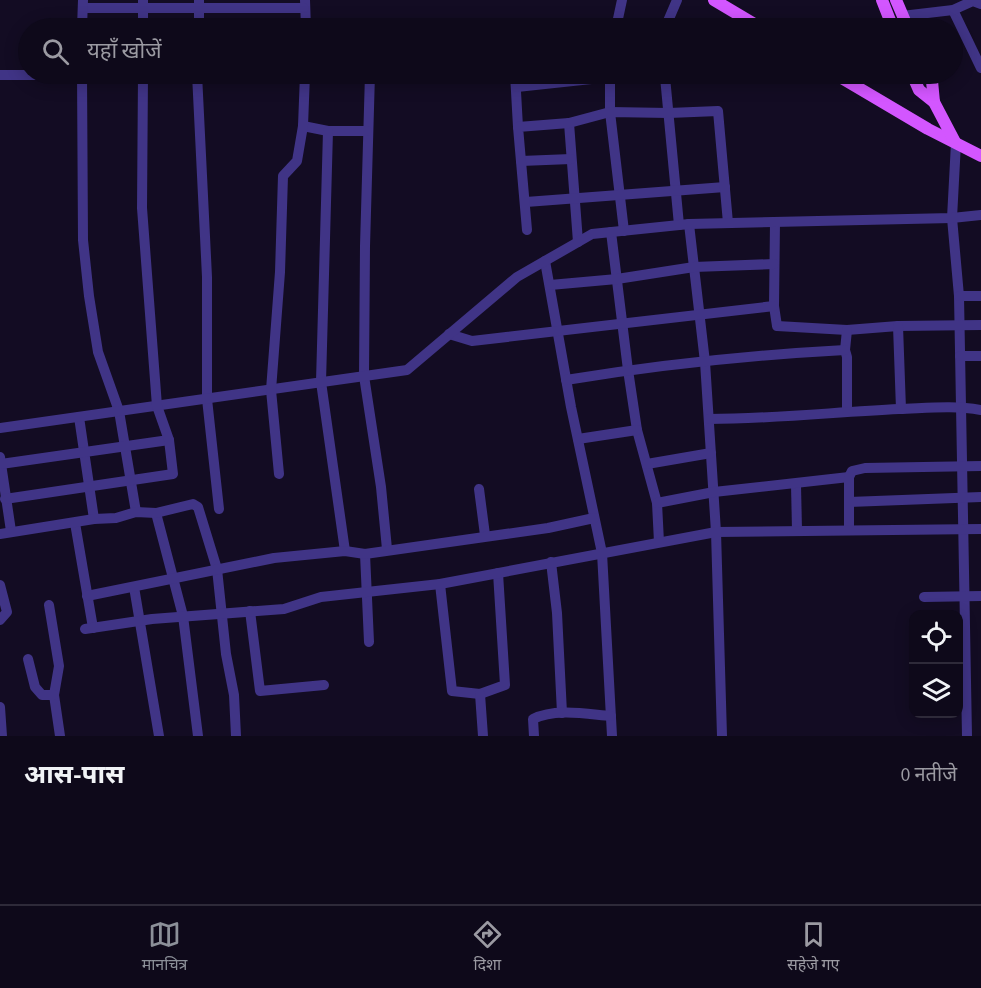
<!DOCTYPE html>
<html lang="hi">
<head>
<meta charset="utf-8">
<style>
	:root { --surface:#0e091a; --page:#1c1727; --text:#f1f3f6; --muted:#9b9aa2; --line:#2e2a39; --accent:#8c9099 }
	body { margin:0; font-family:"Source Sans 3","Noto Sans Devanagari",sans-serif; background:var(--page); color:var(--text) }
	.controls { position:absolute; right:18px; bottom:18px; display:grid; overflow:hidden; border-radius:12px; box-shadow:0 3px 15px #0003 }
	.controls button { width:54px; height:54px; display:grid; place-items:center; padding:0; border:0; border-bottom:2px solid var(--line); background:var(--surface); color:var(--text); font:30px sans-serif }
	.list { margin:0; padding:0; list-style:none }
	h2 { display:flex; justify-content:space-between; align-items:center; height:78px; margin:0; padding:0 24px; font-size:26px }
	h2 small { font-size:20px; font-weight:400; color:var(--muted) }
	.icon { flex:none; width:33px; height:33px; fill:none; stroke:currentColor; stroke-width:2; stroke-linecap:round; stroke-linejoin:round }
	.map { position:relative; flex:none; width:981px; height:736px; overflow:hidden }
	.search { position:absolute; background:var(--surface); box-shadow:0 3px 15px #0003; left:18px; right:18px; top:18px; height:66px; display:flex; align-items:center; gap:15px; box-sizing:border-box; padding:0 21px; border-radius:33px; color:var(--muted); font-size:22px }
	.sheet { height:168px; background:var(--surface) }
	nav { display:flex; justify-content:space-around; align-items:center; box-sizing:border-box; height:84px; border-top:2px solid var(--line); background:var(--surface); font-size:16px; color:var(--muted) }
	nav a { display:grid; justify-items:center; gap:3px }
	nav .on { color:var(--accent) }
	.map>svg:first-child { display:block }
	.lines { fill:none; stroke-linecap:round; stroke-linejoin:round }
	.minor { stroke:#403486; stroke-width:10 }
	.major { stroke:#d356ff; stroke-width:12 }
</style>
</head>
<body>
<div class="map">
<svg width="981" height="736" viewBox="0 0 981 736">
	<rect width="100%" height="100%" fill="#130c23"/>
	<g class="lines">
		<g class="minor">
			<polyline points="143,0 143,28"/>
			<polyline points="305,0 306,28"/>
			<polyline points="83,8 304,8"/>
			<polyline points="953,10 981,68"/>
			<polyline points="902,16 953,10 973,1 981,4"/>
			<polyline points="82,28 83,0"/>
			<polyline points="199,28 199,0"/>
			<polyline points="616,28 622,0"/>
			<polyline points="665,28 677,0"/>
			<polyline points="82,74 83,240 89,296 98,352 119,411 136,512"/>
			<polyline points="197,74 207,277 207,399 219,509"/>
			<polyline points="370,74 365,246 364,376 381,487 387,549"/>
			<polyline points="515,74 518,127"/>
			<polyline points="610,74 610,112 624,231"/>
			<polyline points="0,75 197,75"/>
			<polyline points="517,87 610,77 665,77 679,225"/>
			<polyline points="569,123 578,242"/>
			<polyline points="303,126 328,131 367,131"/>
			<polyline points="328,131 321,382 345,551"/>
			<polyline points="956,143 952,218 959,296 967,736"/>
			<polyline points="521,161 571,159"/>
			<polyline points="526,202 725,187"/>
			<polyline points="775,222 774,306 777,326 847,330 898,326 981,325"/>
			<polyline points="689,224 705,362 716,532 722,736"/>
			<polyline points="527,230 518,127 569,123 610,112 669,113 718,111 728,223"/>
			<polyline points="611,232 628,370 637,430 657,503 659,542"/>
			<polyline points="545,261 571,407 602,553 612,736"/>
			<polyline points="550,285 617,279 694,267 774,264"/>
			<polyline points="959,296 981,296"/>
			<polyline points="898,326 901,409"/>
			<polyline points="847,330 845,350 847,357 847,411"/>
			<polyline points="449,334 472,341 774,306"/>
			<polyline points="960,356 981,356"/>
			<path d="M566,380C658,365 752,355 845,350"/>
			<polyline points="79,417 94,519"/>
			<path d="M709,419C773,419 835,412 899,409C928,408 954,405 981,410"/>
			<polyline points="0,428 407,370 517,277 592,234 689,224 952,218 981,215"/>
			<polyline points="578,439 637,430"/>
			<polyline points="0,457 11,531"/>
			<polyline points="1,464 169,440"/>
			<polyline points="647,464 711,453"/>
			<polyline points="279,474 271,390 280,272 283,176 297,161 303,126 305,74"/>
			<polyline points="796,485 797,530"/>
			<polyline points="479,489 485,535"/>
			<polyline points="5,499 173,474 169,440 157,406 142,208 143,74"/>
			<polyline points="849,502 981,497"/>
			<polyline points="657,503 714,492 849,477"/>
			<polyline points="156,513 183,616 198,736"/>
			<polyline points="75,523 93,628"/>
			<polyline points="849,530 849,477 852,471 865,468 981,466"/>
			<polyline points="0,534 94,519 116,518 136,512 156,513 193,504 198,507 217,569 226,654 234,695 236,736"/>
			<polyline points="365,554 369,642"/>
			<polyline points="551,562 557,613 562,713"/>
			<polyline points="440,584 452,691 480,694 505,685 498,573"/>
			<polyline points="0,585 7,612 0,620"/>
			<polyline points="134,587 159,736"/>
			<polyline points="87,596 274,558 345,551 365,554 548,528 594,518"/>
			<polyline points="924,597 981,596"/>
			<polyline points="49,605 59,666 54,695 60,736"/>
			<polyline points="250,611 260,691 324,685"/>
			<polyline points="85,629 152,619 284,609 321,597 440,584 716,532 981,529"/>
			<polyline points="28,659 35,687 42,695 54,695"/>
			<polyline points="480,694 483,736"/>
			<polyline points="0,707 2,736"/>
			<path d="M534,736L533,719C556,708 586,714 611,716"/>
		</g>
		<g class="major">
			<polyline points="714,0 761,28"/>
			<polyline points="882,0 893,28"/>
			<polyline points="896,0 908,28"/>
			<polyline points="835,74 928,129 981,156"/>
			<polyline points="912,74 919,90 934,102 955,142"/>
			<polyline points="929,74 932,81 934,102"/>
		</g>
	</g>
</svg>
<div class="controls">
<button><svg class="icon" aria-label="locate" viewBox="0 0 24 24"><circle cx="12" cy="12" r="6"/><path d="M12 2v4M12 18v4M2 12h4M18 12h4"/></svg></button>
<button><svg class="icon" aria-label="layers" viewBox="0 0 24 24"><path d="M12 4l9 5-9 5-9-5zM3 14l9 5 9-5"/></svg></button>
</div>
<div class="search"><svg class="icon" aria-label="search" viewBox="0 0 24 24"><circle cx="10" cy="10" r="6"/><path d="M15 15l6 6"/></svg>यहाँ खोजें</div>
</div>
<section class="sheet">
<h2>आस-पास<small>0 नतीजे</small></h2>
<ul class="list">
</ul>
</section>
<nav>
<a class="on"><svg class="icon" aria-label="map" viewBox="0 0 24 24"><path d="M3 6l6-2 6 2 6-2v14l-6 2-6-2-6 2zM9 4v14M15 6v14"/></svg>मानचित्र</a>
<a><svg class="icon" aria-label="directions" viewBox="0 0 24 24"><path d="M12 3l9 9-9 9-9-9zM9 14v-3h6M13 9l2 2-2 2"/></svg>दिशा</a>
<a><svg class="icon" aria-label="saved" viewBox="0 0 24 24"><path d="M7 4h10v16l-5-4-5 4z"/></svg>सहेजे गए</a>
</nav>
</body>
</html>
